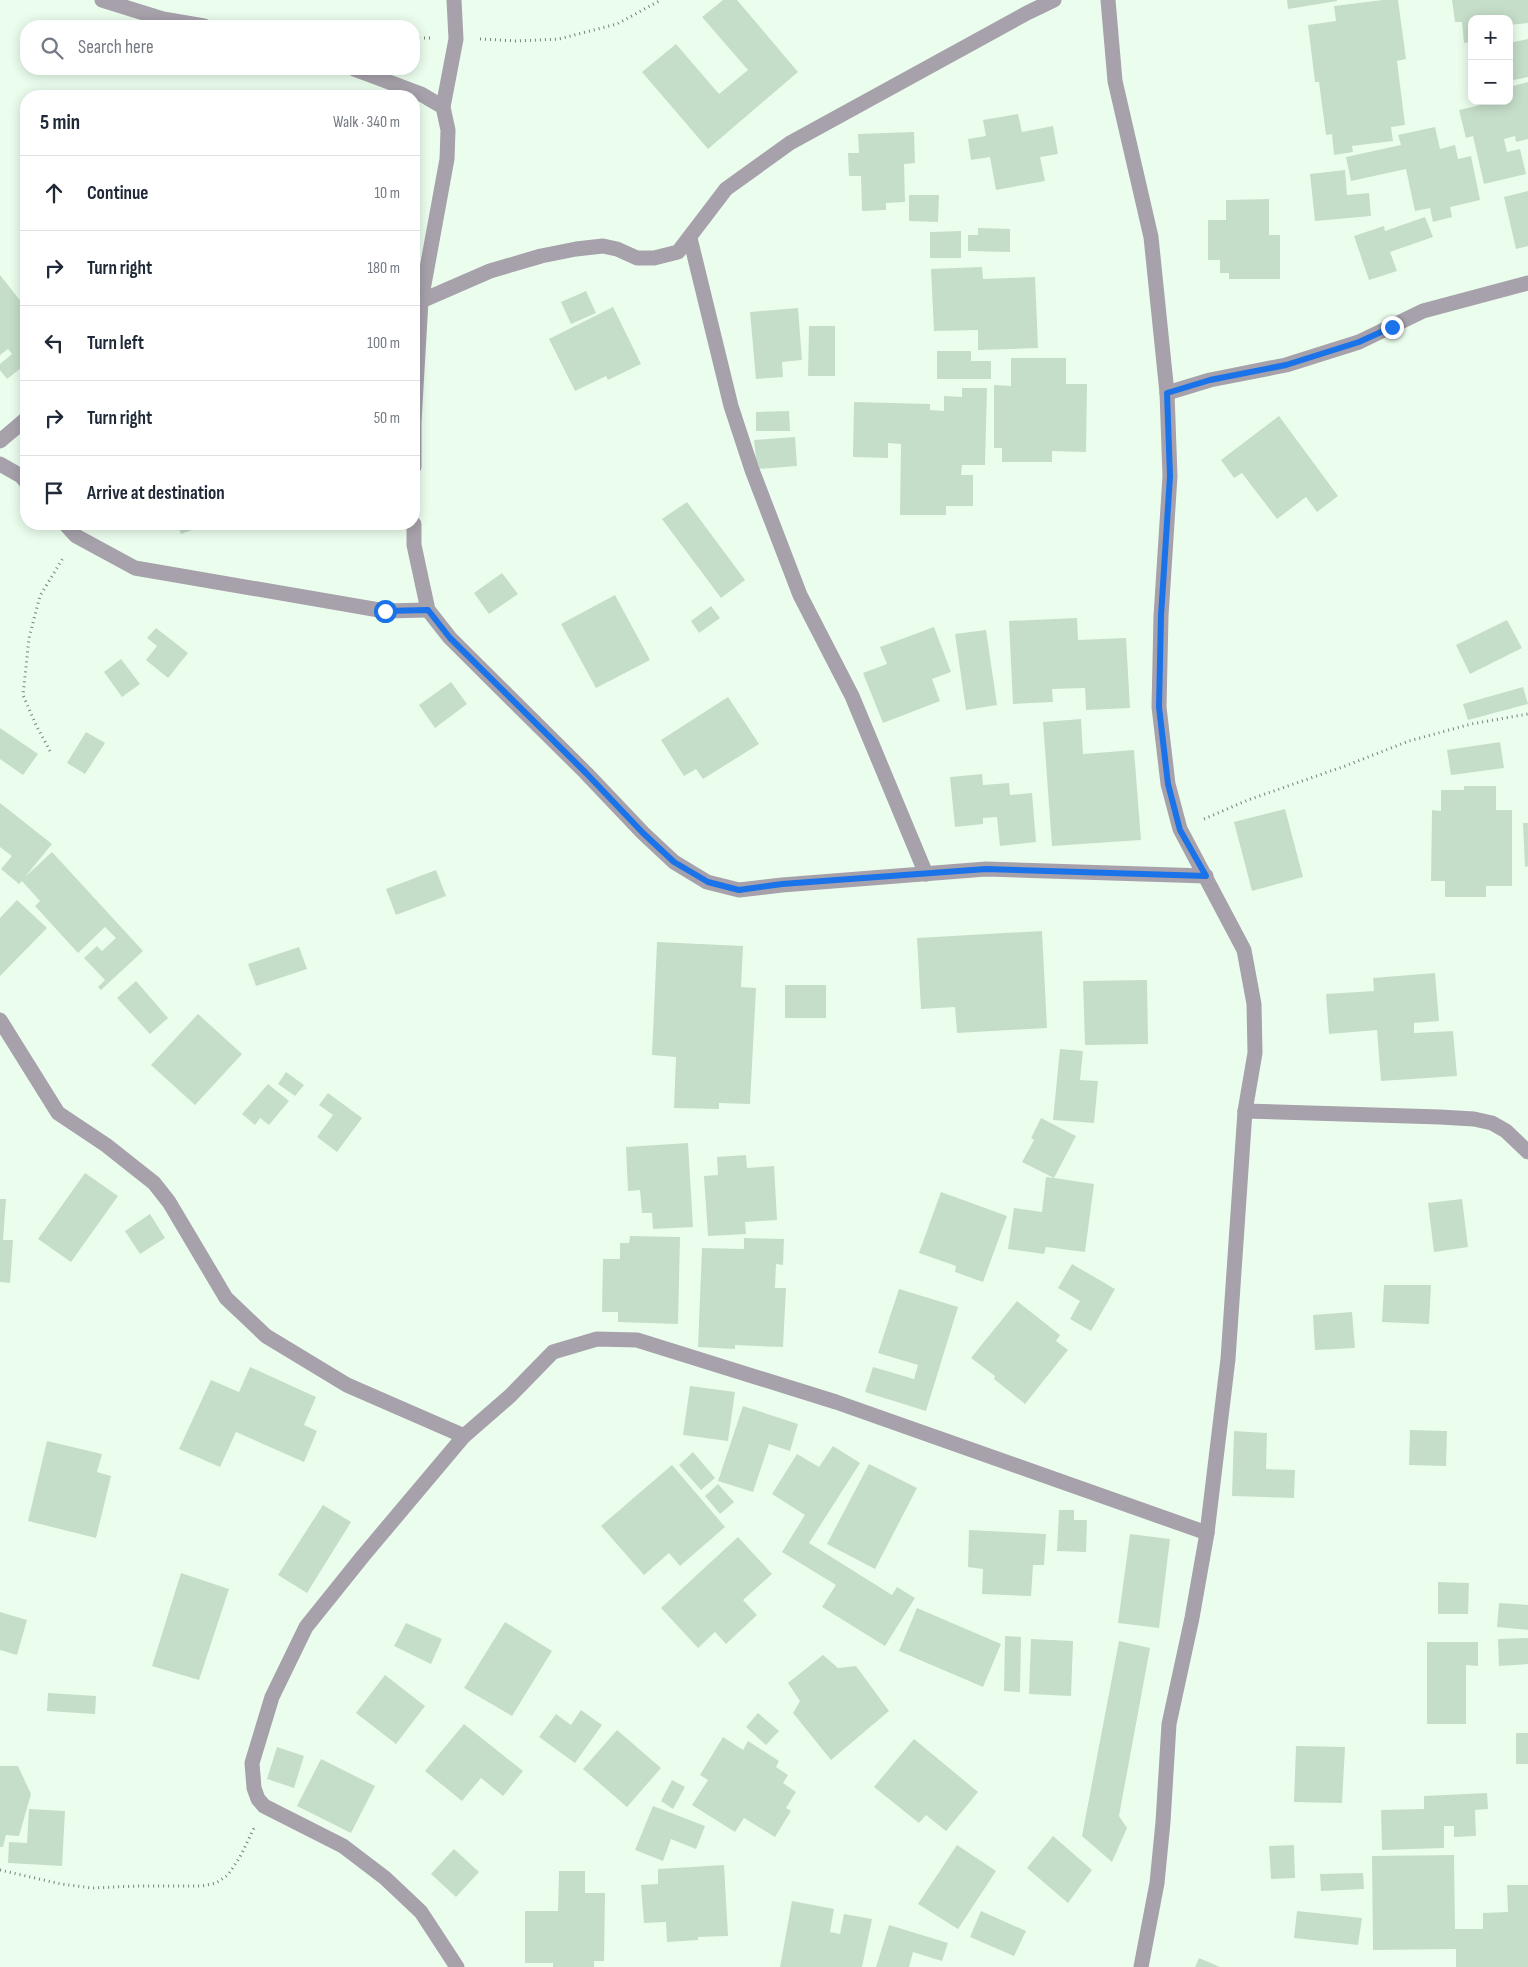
<!DOCTYPE html>
<html lang="en">
<head>
<meta charset="utf-8">
<style>
	:root { --surface:#fff; --page:#f6f6f7; --text:#1f2937; --muted:#747a83; --line:#e0e1e3 }
	body { margin:0; font-family:"Sofia Sans Condensed",sans-serif; background:var(--page); color:var(--text) }
	.controls { position:absolute; right:15px; top:15px; display:grid; overflow:hidden; border-radius:10px; box-shadow:0 2px 12px #0003 }
	.controls button { width:45px; height:45px; display:grid; place-items:center; padding:0; border:0; border-bottom:1px solid var(--line); background:var(--surface); color:var(--text); font:25px sans-serif }
	.stop { position:absolute; width:15px; height:15px; margin:-11px; border:4px solid #1a73e8; border-radius:50%; background:#fff }
	.stop.end { background:#1a73e8; border-color:#fff; box-shadow:0 1px 5px #0008 }
	.list { margin:0; padding:0; list-style:none }
	h2 { display:flex; justify-content:space-between; align-items:center; height:65px; margin:0; padding:0 20px; font-size:21px }
	h2 small { font-size:16px; font-weight:400; color:var(--muted) }
	.list li { display:grid; grid-template-columns:32px 1fr auto; gap:15px; align-items:center; box-sizing:border-box; height:75px; padding:0 20px; border-top:1px solid var(--line) }
	.list b { display:block; font-size:19px; white-space:nowrap }
	.list em { font-size:16px; font-style:normal; color:var(--muted) }
	.icon { flex:none; width:28px; height:28px; fill:none; stroke:currentColor; stroke-width:2; stroke-linecap:round; stroke-linejoin:round }
	.map { position:relative; flex:none; width:1528px; height:1967px; overflow:hidden }
	.search { position:absolute; background:var(--surface); box-shadow:0 2px 12px #0003; left:20px; top:20px; width:400px; height:55px; display:flex; align-items:center; gap:12px; box-sizing:border-box; padding:0 18px; border-radius:20px; color:var(--muted); font-size:19px }
	.panel { position:absolute; background:var(--surface); box-shadow:0 2px 12px #0003; left:20px; top:90px; width:400px; height:440px; border-radius:20px }
	.map>svg:first-child { display:block }
	.building { fill:#c5dec9 }
	.lines { fill:none; stroke-linecap:round; stroke-linejoin:round }
	.path { stroke:#768378; stroke-width:3; stroke-dasharray:1 4; stroke-linecap:butt }
	.minor { stroke:#a7a1ab; stroke-width:15 }
	.route { stroke:#1a73e8; stroke-width:6 }
</style>
</head>
<body>
<div class="map">
<svg width="1528" height="1967" viewBox="0 0 1528 1967">
	<rect width="100%" height="100%" fill="#ebfeee"/>
	<g class="building">
		<polygon points="723,0 737,0 798,72 708,149 642,72 676,44 719,94 748,70 702,17"/>
		<polygon points="1287,0 1337,0 1337,1 1288,9"/>
		<polygon points="1383,0 1398,0 1406,59 1397,61 1405,125 1391,127 1393,141 1352,146 1353,152 1334,155 1332,134 1326,135 1319,82 1315,82 1308,25 1336,21 1334,6"/>
		<polygon points="1452,0 1528,0 1528,23 1509,25 1509,19 1472,19 1472,42 1464,43 1462,22 1455,22"/>
		<polygon points="1528,39 1528,77 1509,81 1509,43"/>
		<polygon points="1528,82 1528,139 1516,142 1515,136 1504,139 1507,152 1520,149 1526,174 1484,184 1473,136 1466,138 1459,110 1489,103 1488,101 1509,101 1509,87"/>
		<polygon points="1018,114 1022,132 1053,126 1058,154 1040,157 1045,181 996,190 990,157 971,160 968,139 986,136 983,120"/>
		<polygon points="1435,127 1440,149 1455,145 1458,159 1471,156 1480,200 1450,207 1452,217 1433,222 1430,208 1415,211 1406,169 1351,181 1346,157 1401,145 1398,135"/>
		<polygon points="914,132 915,163 904,164 905,202 886,203 886,210 862,211 861,176 849,176 848,153 859,153 858,134"/>
		<polygon points="1345,170 1347,195 1369,193 1371,216 1315,221 1310,174"/>
		<polygon points="1528,191 1528,246 1516,249 1504,197"/>
		<polygon points="909,195 939,195 938,222 909,221"/>
		<polygon points="1269,199 1269,235 1280,235 1280,279 1229,279 1229,273 1220,273 1220,260 1208,260 1208,220 1226,220 1226,200"/>
		<polygon points="1425,217 1433,237 1390,252 1397,271 1369,280 1354,236 1384,226 1385,231"/>
		<polygon points="978,228 1010,229 1010,252 968,251 968,235 978,235"/>
		<polygon points="961,231 961,258 930,258 930,232"/>
		<polygon points="982,267 983,279 1035,277 1038,348 978,350 978,330 934,331 931,269"/>
		<polygon points="0,275 26,308 26,364 7,379 0,370 0,364 12,354 8,349 0,355"/>
		<polygon points="586,291 596,313 571,324 561,302"/>
		<polygon points="613,307 641,364 608,380 606,376 575,391 549,339"/>
		<polygon points="798,308 802,360 782,362 783,377 756,379 750,312"/>
		<polygon points="809,326 835,326 835,376 808,376"/>
		<polygon points="937,351 971,351 971,361 991,361 991,379 937,379"/>
		<polygon points="1011,358 1066,358 1066,384 1087,384 1086,452 1052,451 1052,462 1002,462 1002,448 994,448 994,385 1011,386"/>
		<polygon points="962,388 987,388 985,465 962,465 961,475 973,475 973,506 946,506 946,515 900,515 901,444 888,443 888,458 853,457 854,402 930,404 930,410 944,411 944,396 962,397"/>
		<polygon points="789,411 790,431 756,431 756,412"/>
		<polygon points="1279,416 1338,496 1317,512 1306,497 1277,519 1242,473 1234,478 1221,460"/>
		<polygon points="795,437 797,466 757,469 754,440"/>
		<polygon points="687,502 745,580 721,598 662,519"/>
		<polygon points="177,524 209,524 181,534"/>
		<polygon points="502,573 518,594 489,614 474,593"/>
		<polygon points="615,595 650,660 596,688 561,624"/>
		<polygon points="711,606 720,618 699,633 691,621"/>
		<polygon points="1077,618 1078,640 1126,638 1130,708 1086,710 1085,688 1052,689 1053,702 1013,704 1009,621"/>
		<polygon points="1507,620 1522,648 1470,674 1456,645"/>
		<polygon points="934,627 951,672 932,679 940,701 883,723 863,673 887,664 880,647"/>
		<polygon points="156,628 188,653 168,678 146,660 157,646 147,638"/>
		<polygon points="986,630 997,705 966,710 955,634"/>
		<polygon points="121,659 140,684 122,697 104,672"/>
		<polygon points="451,682 467,704 435,728 419,705"/>
		<polygon points="1523,687 1528,704 1468,720 1463,704"/>
		<polygon points="728,697 759,744 703,779 696,769 684,776 661,740"/>
		<polygon points="1081,719 1083,754 1134,750 1141,840 1052,846 1043,722"/>
		<polygon points="0,728 38,754 23,775 0,759"/>
		<polygon points="86,732 105,743 85,774 67,763"/>
		<polygon points="1500,742 1504,768 1451,775 1447,750"/>
		<polygon points="982,774 983,785 1009,783 1010,795 1032,793 1036,842 1000,846 997,817 983,818 983,824 955,827 950,777"/>
		<polygon points="1464,786 1496,786 1496,810 1512,810 1512,886 1486,886 1486,897 1445,897 1445,881 1431,881 1432,810 1441,811 1441,790 1464,790"/>
		<polygon points="0,803 52,844 25,877 52,852 143,951 101,990 98,987 105,980 84,958 97,946 102,951 116,938 105,927 78,953 35,906 40,901 22,881 19,884 1,869 12,856 0,847"/>
		<polygon points="1285,809 1303,877 1252,891 1234,822"/>
		<polygon points="1523,823 1528,823 1528,866 1525,867"/>
		<polygon points="436,870 446,896 396,915 386,889"/>
		<polygon points="17,900 47,928 0,976 0,918"/>
		<polygon points="1042,931 1047,1028 957,1033 955,1007 921,1009 917,938"/>
		<polygon points="657,942 743,946 741,987 756,988 750,1104 719,1103 719,1109 674,1108 676,1057 652,1055"/>
		<polygon points="299,947 307,969 256,986 248,964"/>
		<polygon points="1435,973 1439,1021 1414,1023 1414,1033 1453,1031 1457,1076 1381,1081 1377,1030 1329,1034 1326,994 1374,991 1373,978"/>
		<polygon points="1147,980 1148,1044 1085,1045 1083,981"/>
		<polygon points="136,981 168,1018 150,1034 117,998"/>
		<rect x="785" y="985" width="41" height="33"/>
		<polygon points="198,1014 242,1054 195,1105 151,1065"/>
		<polygon points="1060,1049 1083,1051 1080,1080 1098,1081 1094,1123 1053,1120"/>
		<polygon points="286,1072 304,1085 295,1096 278,1084"/>
		<polygon points="268,1084 289,1101 269,1125 260,1118 255,1125 242,1114"/>
		<polygon points="328,1093 362,1118 337,1152 317,1137 333,1115 319,1105"/>
		<polygon points="1041,1118 1076,1136 1054,1178 1094,1184 1085,1252 1046,1247 1044,1254 1008,1249 1014,1208 1042,1212 1046,1177 1054,1178 1022,1162 1034,1140 1031,1138"/>
		<polygon points="688,1143 693,1227 653,1229 652,1213 642,1213 640,1190 628,1191 626,1147"/>
		<polygon points="746,1155 747,1168 774,1166 777,1220 745,1222 746,1234 708,1236 704,1176 718,1175 717,1157"/>
		<polygon points="85,1173 118,1196 71,1262 38,1239"/>
		<polygon points="941,1192 1007,1216 983,1282 955,1272 956,1266 919,1253"/>
		<polygon points="0,1199 6,1199 3,1240 13,1240 10,1283 0,1282"/>
		<polygon points="1462,1199 1468,1247 1434,1252 1428,1203"/>
		<polygon points="150,1214 165,1238 140,1254 125,1231"/>
		<polygon points="630,1236 680,1237 678,1324 618,1322 618,1312 602,1312 603,1259 620,1259 620,1243 629,1243"/>
		<polygon points="744,1238 784,1239 783,1265 776,1264 775,1288 786,1288 783,1347 735,1345 735,1349 698,1347 702,1248 744,1249"/>
		<polygon points="1072,1264 1115,1289 1091,1331 1070,1319 1080,1301 1058,1288"/>
		<polygon points="1384,1285 1431,1285 1429,1324 1382,1322"/>
		<polygon points="899,1289 958,1307 926,1411 865,1392 873,1367 914,1379 918,1365 878,1353"/>
		<polygon points="1017,1301 1060,1335 1056,1341 1068,1350 1025,1404 994,1379 995,1376 971,1358"/>
		<polygon points="1352,1312 1355,1348 1315,1350 1313,1315"/>
		<polygon points="250,1367 316,1397 304,1425 317,1431 304,1462 236,1432 220,1467 179,1449 211,1380 239,1392"/>
		<polygon points="690,1386 735,1392 728,1441 683,1435"/>
		<polygon points="743,1406 798,1424 790,1451 769,1444 753,1492 718,1481"/>
		<polygon points="1410,1430 1447,1431 1446,1466 1409,1465"/>
		<polygon points="1234,1431 1267,1433 1266,1469 1295,1470 1294,1498 1232,1496"/>
		<polygon points="47,1441 102,1454 97,1472 111,1476 96,1538 28,1521"/>
		<polygon points="833,1446 860,1463 809,1543 892,1595 897,1587 915,1598 885,1646 822,1607 836,1585 782,1552 805,1515 772,1494 797,1454 819,1467"/>
		<polygon points="693,1452 715,1478 701,1490 679,1465"/>
		<polygon points="869,1464 917,1488 875,1569 827,1544"/>
		<polygon points="672,1465 725,1527 680,1566 669,1553 644,1575 601,1526"/>
		<polygon points="718,1484 734,1502 720,1514 705,1496"/>
		<polygon points="323,1505 351,1522 307,1593 278,1575"/>
		<polygon points="1059,1510 1074,1510 1074,1520 1087,1520 1086,1552 1057,1551"/>
		<polygon points="969,1530 1046,1534 1044,1565 1033,1565 1031,1596 982,1594 983,1569 968,1567"/>
		<polygon points="1130,1534 1170,1539 1159,1628 1118,1623"/>
		<polygon points="738,1537 772,1574 743,1600 757,1615 726,1644 715,1632 698,1648 661,1608"/>
		<polygon points="181,1573 229,1589 199,1680 152,1666"/>
		<polygon points="1438,1582 1469,1583 1468,1614 1438,1614"/>
		<polygon points="1499,1603 1528,1605 1528,1630 1497,1627"/>
		<polygon points="917,1608 1001,1644 983,1687 899,1651"/>
		<polygon points="0,1612 27,1620 17,1655 0,1650"/>
		<polygon points="505,1622 552,1651 512,1716 464,1688"/>
		<polygon points="406,1623 442,1639 431,1664 394,1646"/>
		<polygon points="1005,1636 1021,1637 1020,1692 1004,1691"/>
		<polygon points="1528,1638 1528,1664 1499,1666 1498,1639"/>
		<polygon points="1031,1639 1073,1641 1071,1696 1029,1694"/>
		<polygon points="1119,1641 1150,1648 1119,1816 1127,1828 1112,1862 1082,1836"/>
		<polygon points="1427,1642 1478,1642 1478,1666 1466,1665 1466,1724 1427,1724"/>
		<polygon points="823,1655 838,1668 856,1666 889,1711 831,1760 793,1713 800,1701 788,1683"/>
		<polygon points="385,1675 425,1706 396,1744 356,1713"/>
		<polygon points="48,1693 96,1696 95,1714 47,1711"/>
		<polygon points="581,1710 602,1725 575,1763 539,1737 556,1714 571,1725"/>
		<polygon points="758,1713 779,1731 766,1745 746,1727"/>
		<polygon points="464,1724 523,1771 503,1796 481,1778 462,1801 425,1771"/>
		<polygon points="617,1730 661,1768 627,1807 583,1769"/>
		<rect x="1516" y="1733" width="12" height="31"/>
		<polygon points="723,1737 743,1750 748,1741 779,1761 776,1767 788,1775 783,1783 796,1792 786,1808 791,1811 775,1837 744,1818 735,1832 692,1805 708,1780 700,1775"/>
		<polygon points="914,1739 978,1792 946,1831 926,1815 919,1823 874,1787"/>
		<polygon points="1296,1746 1345,1747 1342,1803 1294,1802"/>
		<polygon points="277,1747 304,1756 294,1788 267,1779"/>
		<polygon points="321,1759 375,1786 351,1833 297,1806"/>
		<polygon points="0,1766 18,1766 31,1794 19,1836 6,1835 3,1847 0,1847"/>
		<polygon points="672,1780 685,1787 673,1809 661,1801"/>
		<polygon points="1487,1793 1488,1809 1475,1810 1476,1836 1454,1837 1454,1826 1444,1826 1444,1848 1382,1850 1381,1810 1424,1809 1424,1796"/>
		<polygon points="653,1806 705,1826 696,1849 671,1839 663,1861 635,1850"/>
		<polygon points="29,1809 65,1811 62,1866 8,1863 9,1842 27,1843"/>
		<polygon points="1053,1836 1092,1870 1068,1903 1027,1868"/>
		<polygon points="957,1845 996,1871 958,1929 918,1904"/>
		<polygon points="1294,1845 1295,1878 1271,1879 1269,1846"/>
		<polygon points="454,1849 479,1872 456,1897 431,1874"/>
		<polygon points="1454,1855 1455,1929 1483,1929 1483,1913 1508,1912 1507,1885 1528,1885 1528,1967 1456,1967 1456,1949 1373,1950 1372,1856"/>
		<polygon points="724,1865 728,1936 698,1937 698,1940 667,1942 666,1922 644,1923 641,1885 658,1884 658,1869"/>
		<polygon points="559,1871 585,1871 585,1893 605,1893 604,1961 594,1961 594,1967 553,1967 553,1963 525,1963 525,1911 558,1911"/>
		<polygon points="1363,1873 1364,1889 1321,1891 1320,1874"/>
		<polygon points="792,1901 834,1909 830,1932 840,1934 844,1914 872,1919 862,1967 780,1967"/>
		<polygon points="981,1911 1026,1931 1014,1956 970,1937"/>
		<polygon points="1297,1911 1362,1918 1358,1945 1294,1938"/>
		<polygon points="889,1925 948,1943 942,1961 913,1952 909,1967 876,1967"/>
		<polygon points="1199,1958 1220,1967 1195,1967"/>
	</g>
	<g class="lines">
		<g class="path">
			<polyline points="414,38 431,38"/>
			<polyline points="480,39 517,41 559,39 617,24 661,0"/>
			<polyline points="50,751 36,725 23,695 29,638 40,596 63,558"/>
			<polyline points="1204,819 1248,800 1345,766 1409,741 1471,724 1528,714"/>
			<polyline points="0,1870 61,1884 92,1888 137,1886 202,1886 216,1883 228,1875 240,1857 254,1828"/>
		</g>
		<g class="minor">
			<polyline points="102,0 163,19 204,26"/>
			<polyline points="1108,0 1115,81 1151,237 1167,393 1170,476 1161,616 1159,707 1168,784 1180,829 1244,950 1254,1004 1255,1053 1245,1111 1228,1359 1207,1533 1192,1618 1169,1724 1163,1822 1157,1883 1141,1967"/>
			<polyline points="354,69 421,94 443,107 448,130 447,159 421,301 414,422 414,467"/>
			<polyline points="443,107 456,39 454,0"/>
			<polyline points="690,238 731,406 752,470 800,595 852,696 926,874"/>
			<polyline points="421,301 490,271 541,256 576,249 603,246 617,249 637,258 654,258 678,252 726,189 790,143 1027,13 1054,0"/>
			<polyline points="1167,393 1210,380 1286,365 1359,342 1423,311 1528,283"/>
			<polyline points="0,441 26,419"/>
			<polyline points="0,464 21,476 26,482"/>
			<polyline points="65,524 76,536 135,568 385,611 428,610"/>
			<polyline points="414,524 414,545 428,610 450,638 586,773 643,833 674,862 707,882 739,890 782,885 986,869 1206,876"/>
			<polyline points="0,1020 58,1113 106,1145 154,1183 169,1202 226,1298 266,1336 347,1385 464,1436"/>
			<polyline points="1245,1111 1440,1117 1474,1119 1492,1123 1506,1131 1528,1152"/>
			<polyline points="457,1967 421,1912 385,1878 343,1846 264,1806 258,1799 254,1788 252,1763 272,1697 306,1627 363,1556 464,1436 510,1396 553,1352 597,1339 637,1340 836,1402 1207,1533"/>
		</g>
	</g>
	<g class="lines">
		<polyline class="route" points="385,611 428,610 450,638 586,773 643,833 674,862 708,882 739,890 782,884 986,869 1206,876 1180,830 1168,784 1159,707 1161,616 1170,476 1167,393 1210,380 1286,365 1359,342 1392,327"/>
	</g>
</svg>
<div class="controls">
<button>+</button>
<button>−</button>
</div>
<div class="stop" style="left:385px;top:611px"></div>
<div class="stop end" style="left:1392px;top:327px"></div>
<div class="search"><svg class="icon" aria-label="search" viewBox="0 0 24 24"><circle cx="10" cy="10" r="6"/><path d="M15 15l6 6"/></svg>Search here</div>
<section class="panel">
<h2>5 min<small>Walk · 340 m</small></h2>
<ul class="list">
<li><svg class="icon" aria-label="ahead" viewBox="0 0 24 24"><path d="M12 20V5M6 11l6-6 6 6"/></svg><div><b>Continue</b></div><em>10 m</em></li>
<li><svg class="icon" aria-label="right" viewBox="0 0 24 24"><path d="M7 20v-9h11M14 6l5 5-5 5"/></svg><div><b>Turn right</b></div><em>180 m</em></li>
<li><svg class="icon" aria-label="left" viewBox="0 0 24 24"><path d="M17 20v-9H6M10 6l-5 5 5 5"/></svg><div><b>Turn left</b></div><em>100 m</em></li>
<li><svg class="icon" aria-label="right" viewBox="0 0 24 24"><path d="M7 20v-9h11M14 6l5 5-5 5"/></svg><div><b>Turn right</b></div><em>50 m</em></li>
<li><svg class="icon" aria-label="arrive" viewBox="0 0 24 24"><path d="M6 21V4h12l-3 4 3 4H6"/></svg><div><b>Arrive at destination</b></div></li>
</ul>
</section>
</div>
</body>
</html>
